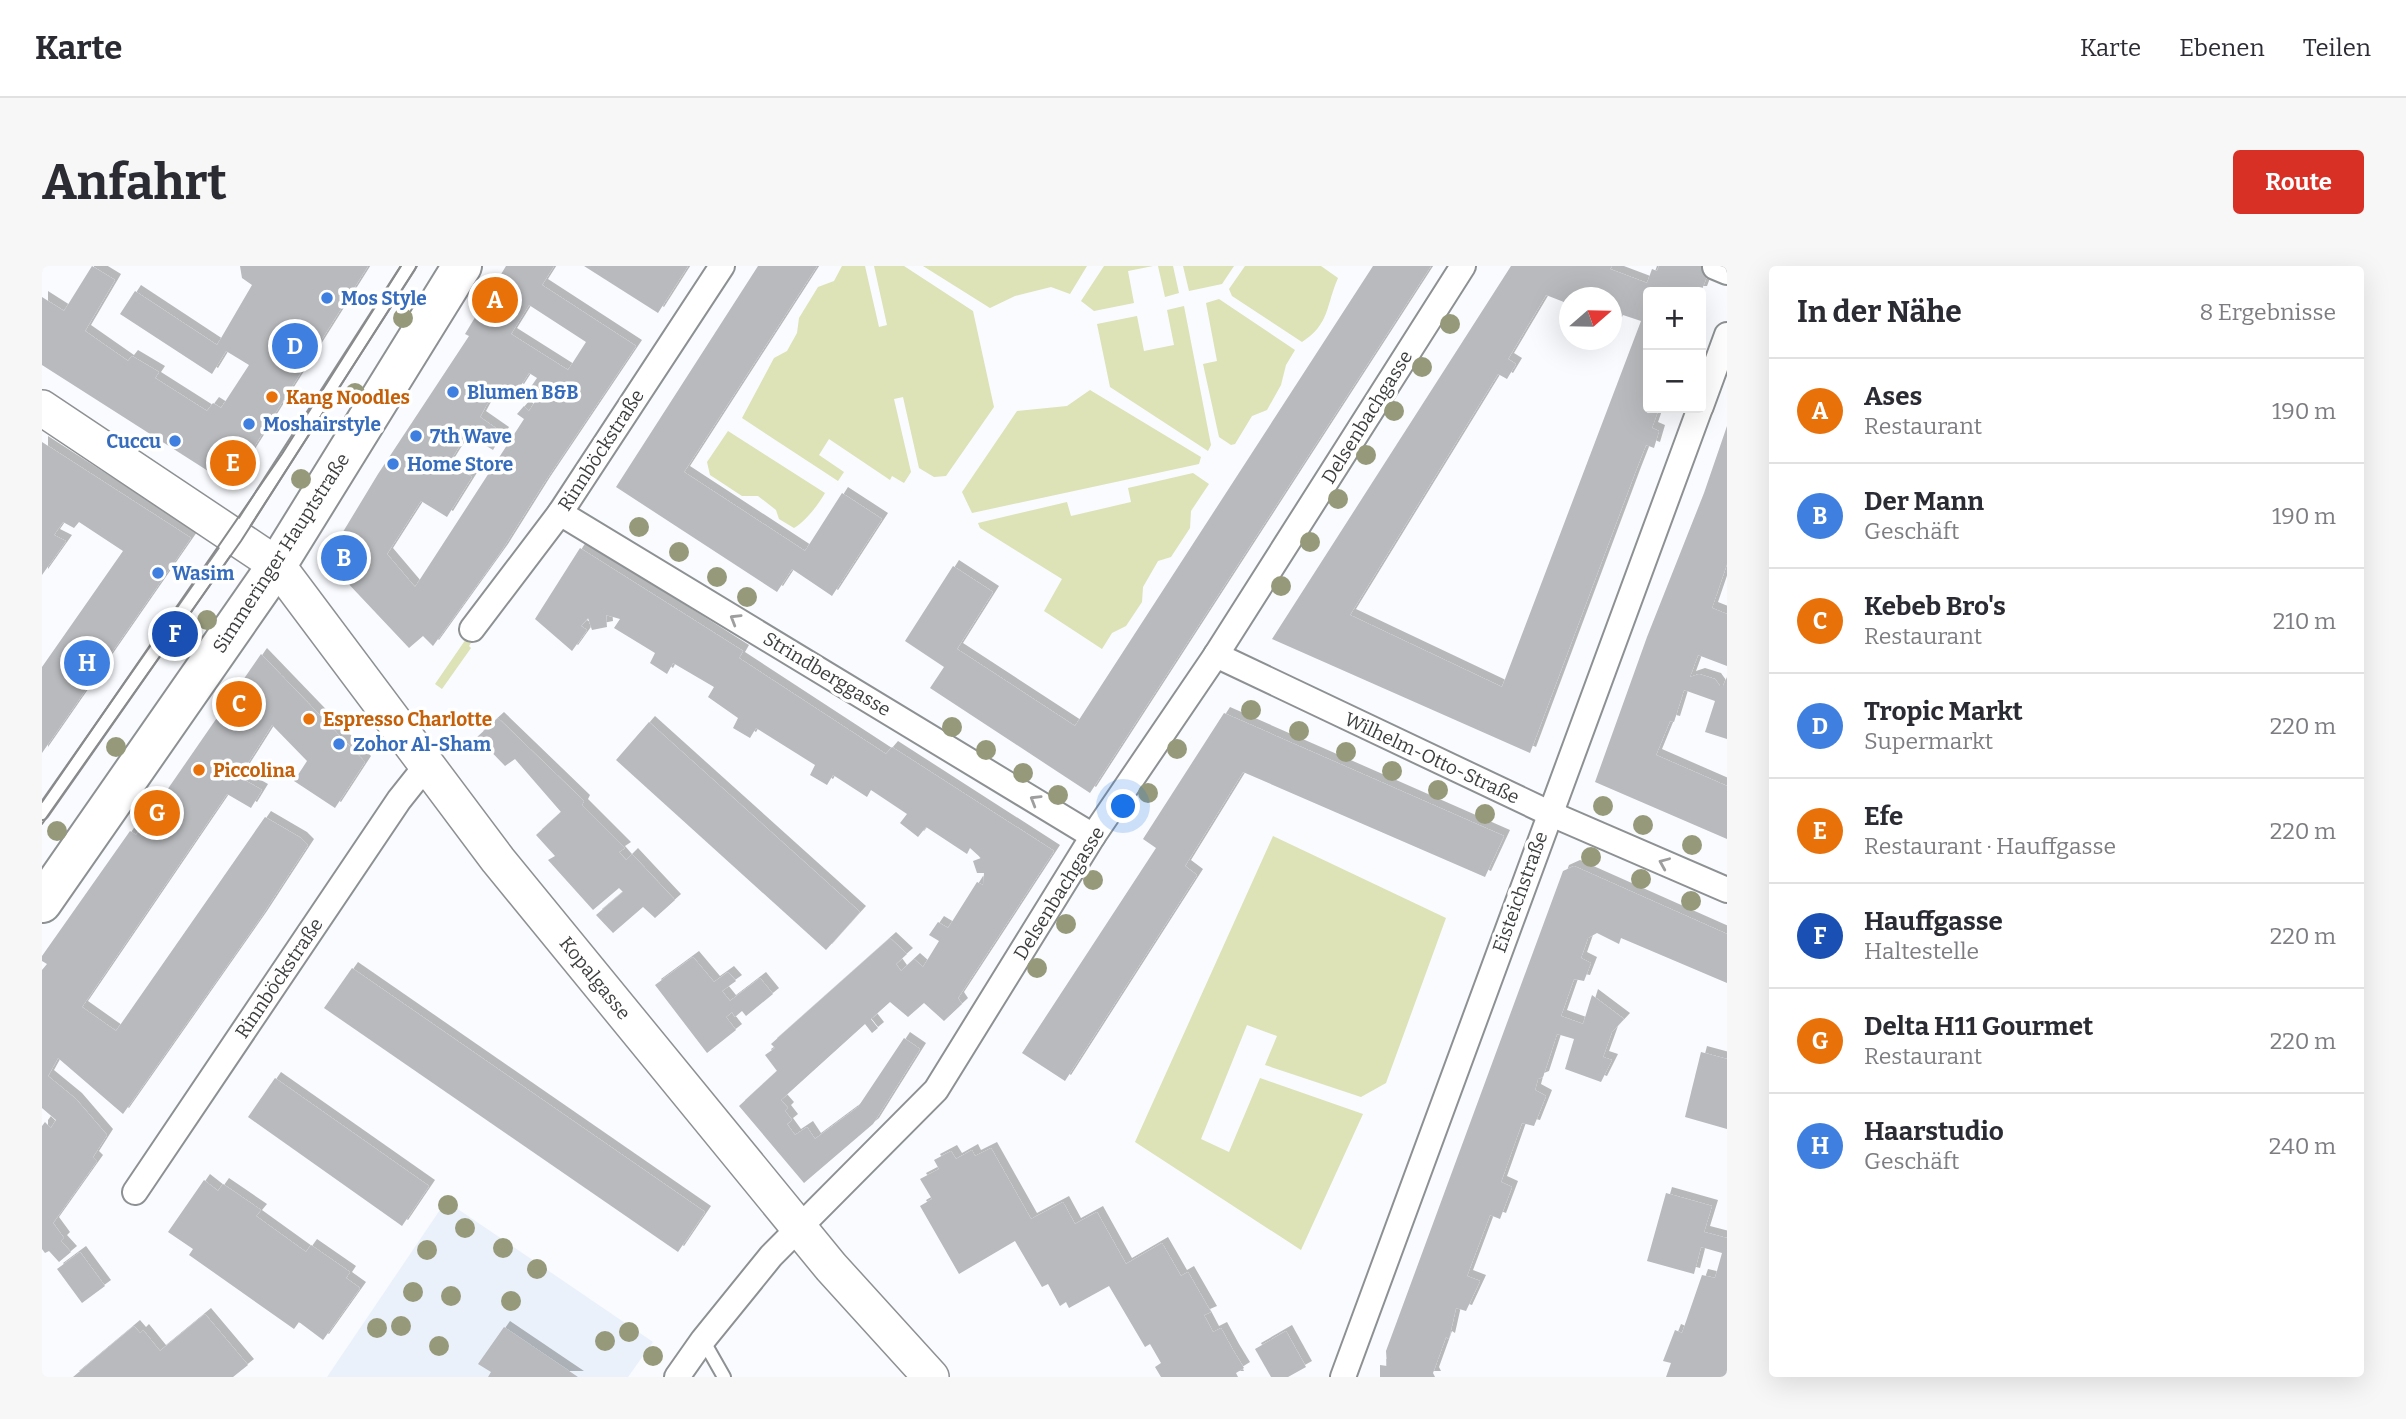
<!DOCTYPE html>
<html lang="de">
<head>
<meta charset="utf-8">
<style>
	:root { --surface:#fff; --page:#f7f7f7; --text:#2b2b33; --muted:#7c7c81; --line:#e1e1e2; --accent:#d93025 }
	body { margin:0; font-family:Bitter,serif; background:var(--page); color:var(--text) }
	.controls { position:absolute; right:21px; top:21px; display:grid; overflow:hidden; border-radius:7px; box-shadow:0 7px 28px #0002 }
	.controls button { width:63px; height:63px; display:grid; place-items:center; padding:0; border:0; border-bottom:2px solid var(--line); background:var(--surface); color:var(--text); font:35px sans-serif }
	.compass { position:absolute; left:1517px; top:21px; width:63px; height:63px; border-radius:50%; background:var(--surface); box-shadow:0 7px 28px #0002; rotate:70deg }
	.you { position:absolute; left:1082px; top:541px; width:24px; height:24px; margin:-18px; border:5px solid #fff; border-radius:50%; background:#1a73e8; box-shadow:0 0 0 10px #1a73e833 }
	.badge { display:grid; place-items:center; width:46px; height:46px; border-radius:50%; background:var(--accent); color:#fff; font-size:23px; font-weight:700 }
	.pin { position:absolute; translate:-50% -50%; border:4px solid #fff; box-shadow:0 2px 7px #0006 }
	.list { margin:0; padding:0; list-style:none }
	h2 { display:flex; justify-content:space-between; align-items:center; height:91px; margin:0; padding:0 28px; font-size:30px }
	h2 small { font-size:23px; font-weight:400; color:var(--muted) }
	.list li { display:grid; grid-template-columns:46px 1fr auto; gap:21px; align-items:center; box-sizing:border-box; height:105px; padding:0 28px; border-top:2px solid var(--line) }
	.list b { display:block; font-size:26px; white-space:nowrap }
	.list p { margin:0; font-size:23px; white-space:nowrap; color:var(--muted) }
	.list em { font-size:23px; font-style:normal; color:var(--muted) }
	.map { position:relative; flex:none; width:1685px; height:1111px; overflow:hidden; border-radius:7px }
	header { display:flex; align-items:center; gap:42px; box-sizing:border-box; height:98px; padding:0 35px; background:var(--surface); border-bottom:2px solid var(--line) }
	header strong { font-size:33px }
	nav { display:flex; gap:38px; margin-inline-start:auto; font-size:24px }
	.intro { display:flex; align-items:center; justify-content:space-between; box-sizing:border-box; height:168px; padding:0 42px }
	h1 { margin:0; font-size:49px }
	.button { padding:18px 32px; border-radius:7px; background:var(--accent); color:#fff; font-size:24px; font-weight:700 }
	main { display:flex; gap:42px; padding:0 42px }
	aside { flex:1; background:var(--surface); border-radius:7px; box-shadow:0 7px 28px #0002 }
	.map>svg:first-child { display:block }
	.built { fill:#eaf1fa }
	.green { fill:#dde2b7 }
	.building { fill:#b8babd; fill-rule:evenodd; filter:url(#shadow) }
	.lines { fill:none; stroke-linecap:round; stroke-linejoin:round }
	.lane-casing { stroke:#8e9193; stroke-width:16 }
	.street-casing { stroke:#8e9193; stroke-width:28 }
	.secondary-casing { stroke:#8e9193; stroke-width:38 }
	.primary-casing { stroke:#8e9193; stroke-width:42 }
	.lane { stroke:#fff; stroke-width:12 }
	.street { stroke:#fff; stroke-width:24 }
	.secondary { stroke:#fff; stroke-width:35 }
	.primary { stroke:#fff; stroke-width:38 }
	.tram { stroke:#898a8c; stroke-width:2 }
	.tree { fill:#979a7a }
	.oneway { stroke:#9e9e9e }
	.shop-dot { fill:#3f7fe0; stroke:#fff; stroke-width:2.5 }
	.food-dot { fill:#e8710a; stroke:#fff; stroke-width:2.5 }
	.labels { text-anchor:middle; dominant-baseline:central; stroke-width:7; stroke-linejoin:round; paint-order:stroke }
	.shop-label { font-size:19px; font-weight:bold; fill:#366cbe; stroke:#fff; text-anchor:start }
	.food-label { font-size:19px; font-weight:bold; fill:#c56008; stroke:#fff; text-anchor:start }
	.street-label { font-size:19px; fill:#3c3d3e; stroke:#fff }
</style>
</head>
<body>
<header>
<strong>Karte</strong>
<nav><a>Karte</a><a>Ebenen</a><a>Teilen</a></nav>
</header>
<div class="intro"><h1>Anfahrt</h1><a class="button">Route</a></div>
<main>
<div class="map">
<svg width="1685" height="1111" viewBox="0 0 1685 1111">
	<defs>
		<filter id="shadow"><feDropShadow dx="6" dy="-6" stdDeviation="0" flood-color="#0004"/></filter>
	</defs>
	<rect width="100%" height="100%" fill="#f9fbfe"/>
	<polygon class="built" points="404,935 611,1076 586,1111 285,1111"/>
	<g class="green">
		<polygon points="800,0 823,0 837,61 845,59 832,0 862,0 931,45 952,141 904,210 892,211 877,202 861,131 852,133 869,206 862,217 850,210 848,214 787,173 777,189 802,206 796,215 700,152 732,92 745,85 755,67 757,52 776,21 792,15"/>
		<polygon points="881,0 1045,0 1028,28 1009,21 973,30 948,42"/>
		<polygon points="1062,0 1111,0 1086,5 1092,37 1052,45 1039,35"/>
		<polygon points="1116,0 1131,0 1137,27 1123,31"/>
		<polygon points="1141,0 1192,0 1180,18 1147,25"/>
		<path d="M1203,0H1279L1296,12C1284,39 1288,58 1260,76L1190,30L1187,23Z"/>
		<polygon points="1177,33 1253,84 1244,99 1239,119 1225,144 1210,150 1193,178 1189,179 1177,171 1161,98 1175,95 1164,37"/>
		<polygon points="1142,40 1169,179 1166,185 1068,121 1055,58 1095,50 1102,85 1132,79 1125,44"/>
		<polygon points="1048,124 1159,191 1157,198 930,247 920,226 975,145 1025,140"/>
		<path d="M686,165L783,227C777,238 762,257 752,262L737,253L734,244L716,230H700L668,209L665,196Z"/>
		<polygon points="1151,207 1167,218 1149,245 1148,262 1129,291 1116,295 1101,321 1100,336 1084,360 1070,367 1060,383 1002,345 1020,313 938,262 936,257 1025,236 1029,250 1089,236 1086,222"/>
		<polygon points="424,373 429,377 427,380 429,382 400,423 393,418"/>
		<polygon points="1231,570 1404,652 1344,817 1319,831 1223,799 1235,770 1205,759 1159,873 1187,886 1218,812 1321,848 1259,984 1093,876"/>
	</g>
	<g class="building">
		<polygon points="50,0 73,14 43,65 86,95 90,90 117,106 113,112 165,145 171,137 179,142 207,99 184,85 170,108 78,48 93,25 175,79 210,19 200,12 198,0 326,0 188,219 0,99 0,31 22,45"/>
		<path d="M464,0H512L500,19L594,80L502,217L460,284L391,380L381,370L367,382L284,294L336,208L427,70L423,68ZM487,39L544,76L526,104L469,68ZM487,107L495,112L484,128L494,134L487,145L482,140L475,148L482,153L373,321L345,288L379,235L405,251L430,211L407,197L425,168L451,184L461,167L438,151L455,120L467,127L471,121L476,124Z"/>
		<polygon points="542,0 646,0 616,47"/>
		<polygon points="716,0 775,0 642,206 763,285 800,227 840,253 790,330 750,303 735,326 574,221"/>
		<polygon points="1331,0 1389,0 1048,527 888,422 902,401 863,375 911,300 951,326 915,383 1033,460"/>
		<path d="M1469,0H1570L1568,3L1605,17L1610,3L1615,5L1617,0H1669L1659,26H1606V142H1617L1610,162L1617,165L1612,182L1604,179L1593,207L1488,487L1230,373ZM1504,29L1527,38V32H1570V55L1574,57L1578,48L1599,55L1460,421L1308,349L1456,108L1465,113L1474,98L1466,93Z"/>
		<polygon points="1685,160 1685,298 1670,342 1685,348 1685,400 1656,389 1648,411 1657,408 1673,413 1678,420 1681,420 1685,411 1685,473 1663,466 1673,435 1642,424 1632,456 1628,455 1614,489 1685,520 1685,573 1553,516 1605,371 1662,227"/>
		<polygon points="0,176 149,272 0,487 0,401 81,285 37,256 32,262 21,256 12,269 24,275 0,309"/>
		<polygon points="538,282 701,385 697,392 844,488 850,481 1012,585 916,732 920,738 902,755 882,737 866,751 848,736 829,753 836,762 830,767 823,758 739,834 746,842 743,845 750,854 745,858 753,869 765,861 773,873 816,841 862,772 878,783 831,858 762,917 697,840 735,805 723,789 733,782 729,778 848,672 865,688 854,698 859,705 872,693 881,701 897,675 887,669 896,656 906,662 935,616 941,619 942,607 935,607 931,595 939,592 928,582 925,588 884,561 876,571 858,557 865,548 829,524 825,531 791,509 785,519 768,509 773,499 714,462 708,472 691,462 696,452 666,431 672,421 631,397 625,408 608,397 613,387 572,362 578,353 564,349 565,361 550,364 546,352 539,360 545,364 530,385 493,353"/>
		<polygon points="219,388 323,496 293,542 252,515 265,495 230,459 197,511 220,524 209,542 185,528 40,741 74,765 223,551 259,572 266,579 219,651 81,848 16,792 6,810 34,833 65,869 51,891 55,895 11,957 22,972 19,975 29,986 17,996 7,985 3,987 0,983 0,860 3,856 9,862 14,854 0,842 0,704 5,698 0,695 0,690 88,565 94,569"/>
		<polygon points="1182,447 1462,570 1443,611 1201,506 1143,600 1155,609 1023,815 980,787 1114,582 1101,573"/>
		<polygon points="456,452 542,535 540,539 583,582 577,586 584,594 590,588 633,634 613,652 601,641 571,667 554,649 581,626 577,622 551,644 506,594 513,590 494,569 519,546 473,493 463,500 435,471"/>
		<polygon points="607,456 818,646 784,684 574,494"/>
		<polygon points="1532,600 1685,668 1685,717 1579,672 1577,678 1555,667 1546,672 1539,692 1549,697 1542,715 1532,713 1519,750 1541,758 1550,729 1582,753 1570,766 1561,791 1570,794 1559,816 1523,803 1532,773 1515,768 1501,811 1496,813 1493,824 1504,830 1492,860 1480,857 1459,916 1470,921 1458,953 1448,949 1425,1010 1438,1015 1424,1045 1414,1042 1407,1073 1404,1071 1391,1107 1393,1111 1338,1111 1338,1099 1345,1100 1344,1085 1521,605"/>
		<polygon points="651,691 672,716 686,706 694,715 680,725 688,735 718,712 731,728 704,750 700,745 693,751 690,746 684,751 694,764 665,787 613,719"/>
		<polygon points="310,702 663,946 636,986 282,742"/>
		<polygon points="1659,786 1685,793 1685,863 1643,851"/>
		<polygon points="233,812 387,920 360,960 206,851"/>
		<polygon points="949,882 989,953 1021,936 1033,958 1055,946 1084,998 1120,977 1139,1010 1146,1006 1169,1046 1162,1049 1171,1066 1179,1062 1191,1084 1202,1102 1194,1107 1196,1111 1119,1111 1113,1101 1119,1097 1108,1078 1103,1081 1067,1020 1027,1042 1024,1036 1018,1040 1006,1018 1000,1021 973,975 917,1008 878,940 890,933 878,913 897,903 892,894 909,885 914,893 930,884 933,890"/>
		<polygon points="162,914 176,925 181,918 219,944 214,950 264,986 269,979 308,1006 304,1012 318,1022 281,1074 257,1056 252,1063 147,989 151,983 126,966"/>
		<polygon points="1624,927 1670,940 1662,966 1685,972 1685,1111 1624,1111 1629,1097 1621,1095 1633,1064 1640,1067 1660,1009 1673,1012 1680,987 1659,981 1652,1008 1605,995"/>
		<polygon points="38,986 63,1020 40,1037 15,1003"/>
		<polygon points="163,1048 206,1099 191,1111 31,1111 92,1060 98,1067 101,1064 118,1085"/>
		<polygon points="462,1061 536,1111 446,1111 449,1106 436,1098"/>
		<polygon points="1244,1065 1264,1101 1246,1111 1229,1111 1213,1083"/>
	</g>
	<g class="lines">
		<g class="lane-casing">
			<g id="lane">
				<polyline points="0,547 193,271 367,0"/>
				<polyline points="661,1074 682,1111"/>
			</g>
		</g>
		<g class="street-casing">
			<g id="street">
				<polyline points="1673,1 1685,6"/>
				<polyline points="1659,140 1685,69"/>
				<polyline points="518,247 1051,570"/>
				<polyline points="430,363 518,247 680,0"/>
				<polyline points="1174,389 1507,547 1685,624"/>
				<polyline points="93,926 357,534 384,500"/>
				<polyline points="635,1111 661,1074 729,990 894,824 1051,570 1174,389 1421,0"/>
				<polyline points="1301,1111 1658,142"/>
			</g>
		</g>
		<g class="secondary-casing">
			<polyline id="secondary" points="0,142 235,299 456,594 789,1001 889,1111"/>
		</g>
		<g class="primary-casing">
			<polyline id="primary" points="0,637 235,299 420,0"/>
		</g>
		<use href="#lane" class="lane"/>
		<use href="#street" class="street"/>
		<use href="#secondary" class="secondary"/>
		<use href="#primary" class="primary"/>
		<g class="tram">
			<polyline points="0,536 240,188 359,0"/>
			<polyline points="0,558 199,275 375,0"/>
		</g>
	</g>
	<g class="tree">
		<circle cx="361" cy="52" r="10"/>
		<circle cx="1408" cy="58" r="10"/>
		<circle cx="1380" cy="101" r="10"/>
		<circle cx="313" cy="127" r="10"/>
		<circle cx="1352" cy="145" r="10"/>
		<circle cx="1324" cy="189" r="10"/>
		<circle cx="259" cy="213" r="10"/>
		<circle cx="1296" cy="233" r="10"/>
		<circle cx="597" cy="261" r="10"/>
		<circle cx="1268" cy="276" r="10"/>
		<circle cx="637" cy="286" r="10"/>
		<circle cx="675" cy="311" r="10"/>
		<circle cx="1239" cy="320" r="10"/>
		<circle cx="705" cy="331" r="10"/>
		<circle cx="165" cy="354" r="10"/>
		<circle cx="1209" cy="444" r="10"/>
		<circle cx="910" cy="461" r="10"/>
		<circle cx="1257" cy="465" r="10"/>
		<circle cx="74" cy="481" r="10"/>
		<circle cx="1135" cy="483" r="10"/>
		<circle cx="944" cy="484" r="10"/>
		<circle cx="1304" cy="486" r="10"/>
		<circle cx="1350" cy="505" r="10"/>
		<circle cx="981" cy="507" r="10"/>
		<circle cx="1396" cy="524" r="10"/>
		<circle cx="1106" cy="527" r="10"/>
		<circle cx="1016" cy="529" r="10"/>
		<circle cx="1561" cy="540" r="10"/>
		<circle cx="1443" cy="548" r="10"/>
		<circle cx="1601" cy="559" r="10"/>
		<circle cx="15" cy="565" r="10"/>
		<circle cx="1650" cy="579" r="10"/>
		<circle cx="1549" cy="591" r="10"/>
		<circle cx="1599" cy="613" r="10"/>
		<circle cx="1051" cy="614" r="10"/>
		<circle cx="1649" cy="635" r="10"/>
		<circle cx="1024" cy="658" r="10"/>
		<circle cx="995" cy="702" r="10"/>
		<circle cx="406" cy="939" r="10"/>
		<circle cx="423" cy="962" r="10"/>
		<circle cx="461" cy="982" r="10"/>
		<circle cx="385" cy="984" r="10"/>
		<circle cx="495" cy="1003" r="10"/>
		<circle cx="371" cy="1026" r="10"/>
		<circle cx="409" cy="1030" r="10"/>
		<circle cx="469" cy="1035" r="10"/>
		<circle cx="359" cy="1060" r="10"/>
		<circle cx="335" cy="1062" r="10"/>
		<circle cx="587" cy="1066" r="10"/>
		<circle cx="563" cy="1075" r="10"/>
		<circle cx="397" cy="1080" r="10"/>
		<circle cx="611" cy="1090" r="10"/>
	</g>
	<defs><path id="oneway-chevron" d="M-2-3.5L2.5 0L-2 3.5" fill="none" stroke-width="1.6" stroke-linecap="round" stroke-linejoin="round" transform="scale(1.75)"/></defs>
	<g class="oneway">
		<use href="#oneway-chevron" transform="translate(693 353) rotate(-149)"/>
		<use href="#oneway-chevron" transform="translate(993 534) rotate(-149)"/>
		<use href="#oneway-chevron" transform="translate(1622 597) rotate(-157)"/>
	</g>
	<g class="shop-dot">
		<circle cx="285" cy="32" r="7"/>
		<circle cx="411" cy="126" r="7"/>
		<circle cx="207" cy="158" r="7"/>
		<circle cx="374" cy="170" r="7"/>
		<circle cx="133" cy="175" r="7"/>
		<circle cx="351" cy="198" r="7"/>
		<circle cx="116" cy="307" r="7"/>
		<circle cx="297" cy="478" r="7"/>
	</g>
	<g class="food-dot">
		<circle cx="230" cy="131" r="7"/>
		<circle cx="267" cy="453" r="7"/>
		<circle cx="157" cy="504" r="7"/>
	</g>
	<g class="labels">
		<g class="shop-label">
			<text x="299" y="32">Mos Style</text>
			<text x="425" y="126">Blumen B&amp;B</text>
			<text x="221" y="158">Moshairstyle</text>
			<text x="388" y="170">7th Wave</text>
			<text x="119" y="175" text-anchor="end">Cuccu</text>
			<text x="365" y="198">Home Store</text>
			<text x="130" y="307">Wasim</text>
			<text x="311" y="478">Zohor Al-Sham</text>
		</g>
		<g class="food-label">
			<text x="244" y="131">Kang Noodles</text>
			<text x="281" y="453">Espresso Charlotte</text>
			<text x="171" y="504">Piccolina</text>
		</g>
		<g class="street-label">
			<text transform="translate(1325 151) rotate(-58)">Delsenbachgasse</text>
			<text transform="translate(559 184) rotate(-57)">Rinnböckstraße</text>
			<text transform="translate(239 287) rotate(-57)">Simmeringer Hauptstraße</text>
			<text transform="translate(785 408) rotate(31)">Strindberggasse</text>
			<text transform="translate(1390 492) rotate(25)">Wilhelm-Otto-Straße</text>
			<text transform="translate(1478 626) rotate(-70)">Eisteichstraße</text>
			<text transform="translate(1017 627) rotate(-58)">Delsenbachgasse</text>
			<text transform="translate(237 712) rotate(-56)">Rinnböckstraße</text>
			<text transform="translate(553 712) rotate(51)">Kopalgasse</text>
		</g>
	</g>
</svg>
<div class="controls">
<button>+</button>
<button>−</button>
</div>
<svg class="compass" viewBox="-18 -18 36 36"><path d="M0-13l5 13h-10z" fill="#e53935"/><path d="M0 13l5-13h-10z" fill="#7c7c81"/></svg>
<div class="you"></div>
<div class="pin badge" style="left:453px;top:34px;background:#e8710a">A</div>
<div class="pin badge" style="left:302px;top:292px;background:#3f7fe0">B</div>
<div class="pin badge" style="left:197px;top:438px;background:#e8710a">C</div>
<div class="pin badge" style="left:253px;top:80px;background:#3f7fe0">D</div>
<div class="pin badge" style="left:191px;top:197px;background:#e8710a">E</div>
<div class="pin badge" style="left:133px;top:368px;background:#1a4fb4">F</div>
<div class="pin badge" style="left:115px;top:547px;background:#e8710a">G</div>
<div class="pin badge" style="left:45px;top:397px;background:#3f7fe0">H</div>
</div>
<aside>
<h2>In der Nähe<small>8 Ergebnisse</small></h2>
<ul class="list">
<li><span class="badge" style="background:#e8710a">A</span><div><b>Ases</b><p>Restaurant</p></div><em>190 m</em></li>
<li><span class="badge" style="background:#3f7fe0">B</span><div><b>Der Mann</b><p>Geschäft</p></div><em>190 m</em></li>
<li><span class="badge" style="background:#e8710a">C</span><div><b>Kebeb Bro's</b><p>Restaurant</p></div><em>210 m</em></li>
<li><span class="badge" style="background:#3f7fe0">D</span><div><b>Tropic Markt</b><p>Supermarkt</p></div><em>220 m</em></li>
<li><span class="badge" style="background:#e8710a">E</span><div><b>Efe</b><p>Restaurant · Hauffgasse</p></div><em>220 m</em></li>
<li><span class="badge" style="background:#1a4fb4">F</span><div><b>Hauffgasse</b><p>Haltestelle</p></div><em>220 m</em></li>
<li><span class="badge" style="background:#e8710a">G</span><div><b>Delta H11 Gourmet</b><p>Restaurant</p></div><em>220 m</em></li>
<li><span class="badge" style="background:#3f7fe0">H</span><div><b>Haarstudio</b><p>Geschäft</p></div><em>240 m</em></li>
</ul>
</aside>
</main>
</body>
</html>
